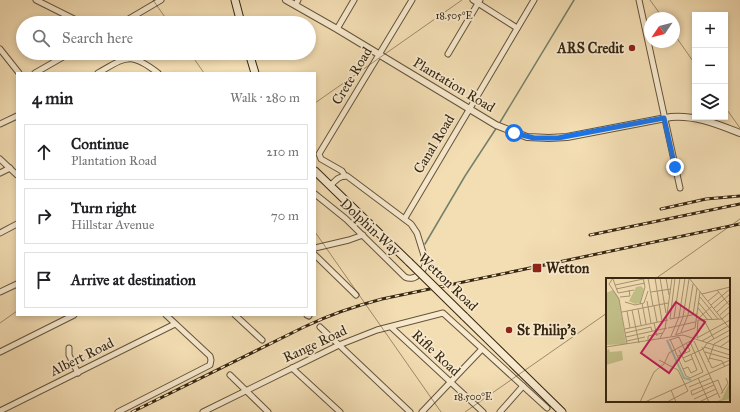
<!DOCTYPE html>
<html lang="en">
<head>
<meta charset="utf-8">
<style>
	:root { --surface:#fff; --page:#f2f2f2; --text:#202124; --muted:#757577; --line:#e0e0e0 }
	body { margin:0; font-family:"IM FELL Great Primer",serif; background:var(--page); color:var(--text) }
	.controls { position:absolute; right:12px; top:12px; display:grid; overflow:hidden; border-radius:0px; box-shadow:0 2px 6px #0003 }
	.controls button { width:36px; height:36px; display:grid; place-items:center; padding:0; border:0; border-bottom:1px solid var(--line); background:var(--surface); color:var(--text); font:20px sans-serif }
	.compass { position:absolute; left:644px; top:12px; width:36px; height:36px; border-radius:50%; background:var(--surface); box-shadow:0 2px 6px #0003; rotate:235deg }
	.stop { position:absolute; width:12px; height:12px; margin:-9px; border:3px solid #1a73e8; border-radius:50%; background:#fff }
	.stop.end { background:#1a73e8; border-color:#fff; box-shadow:0 1px 4px #0008 }
	.list { margin:0; padding:0; list-style:none }
	h2 { display:flex; justify-content:space-between; align-items:center; height:52px; margin:0; padding:0 16px; font-size:17px }
	h2 small { font-size:13px; font-weight:400; color:var(--muted) }
	.list li { display:grid; grid-template-columns:26px 1fr auto; gap:12px; align-items:center; box-sizing:border-box; height:56px; margin:0 8px 8px; padding:0 8px; border:1px solid var(--line); border-radius:0px }
	.list b { display:block; font-size:15px; white-space:nowrap }
	.list p { margin:0; font-size:13px; white-space:nowrap; color:var(--muted) }
	.list em { font-size:13px; font-style:normal; color:var(--muted) }
	.icon { flex:none; width:22px; height:22px; fill:none; stroke:currentColor; stroke-width:2; stroke-linecap:round; stroke-linejoin:round }
	.map { position:relative; flex:none; width:740px; height:412px; overflow:hidden }
	.search { position:absolute; background:var(--surface); box-shadow:0 2px 6px #0003; left:16px; top:16px; width:300px; height:44px; display:flex; align-items:center; gap:10px; box-sizing:border-box; padding:0 14px; border-radius:22px; color:var(--muted); font-size:15px }
	.panel { position:absolute; background:var(--surface); box-shadow:0 2px 6px #0003; left:16px; top:72px; width:300px; height:244px; border-radius:0px }
	.map>svg:first-child { display:block }
	.lines { fill:none; stroke-linecap:round; stroke-linejoin:round }
	.stream { stroke:#73806c; stroke-width:1.5 }
	.minor-casing { stroke:#65543a; stroke-width:7 }
	.tertiary-casing { stroke:#65543a; stroke-width:8 }
	.secondary-casing { stroke:#362611; stroke-width:9 }
	.minor { stroke:#f7e9ce; stroke-width:5 }
	.tertiary { stroke:#f7e9ce; stroke-width:6 }
	.secondary { stroke:#f7e9ce; stroke-width:7 }
	.rail-casing { stroke:#362611; stroke-width:3 }
	.rail { stroke:#f7e9ce; stroke-width:1.5; stroke-dasharray:4.5; stroke-linecap:butt }
	.secondary-bridge-casing { stroke:#362611; stroke-width:9; stroke-linecap:butt }
	.secondary-bridge { stroke:#f7e9ce; stroke-width:7 }
	.route { stroke:#1a73e8; stroke-width:5 }
	.ticks { fill:none; stroke:#362611; stroke-width:1; stroke-opacity:0.45 }
	.poi-dot { fill:#8f2418; stroke:#f7e9ce; stroke-width:1.5 }
	.labels { text-anchor:middle; dominant-baseline:central; stroke-width:3.5; stroke-linejoin:round; paint-order:stroke }
	.poi-label { font-size:14px; font-weight:bold; fill:#362611; stroke:#f7e9ce; text-anchor:start }
	.street-label { font-size:14px; fill:#362611; stroke:#f7e9ce }
	.inset-river { fill:none; stroke:#9cbca9; stroke-width:2 }
	.inset-road { fill:none; stroke:#a79472; stroke-width:1 }
	.view { fill:#c2185b; fill-opacity:0.15; stroke:#c2185b; stroke-width:2 }
	.inset-edge { fill:none; stroke:#362611; stroke-width:2 }
	.ticks-label { font-size:10px; text-anchor:middle; fill:#362611; stroke:#f7e9ce; stroke-width:3.5; stroke-linejoin:round; paint-order:stroke }
</style>
</head>
<body>
<div class="map">
<svg width="740" height="412" viewBox="0 0 740 412">
	<rect width="100%" height="100%" fill="#f3ddb3"/>
	<filter id="stains"><feTurbulence type="fractalNoise" baseFrequency=".005" numOctaves="4"/><feColorMatrix values="0 0 0 0 .2 0 0 0 0 .09 0 0 0 0 .02 0 0 0 .5 -.17"/></filter>
	<radialGradient id="worn" r=".72"><stop offset=".6" stop-color="#630" stop-opacity="0"/><stop offset="1" stop-color="#630" stop-opacity=".3"/></radialGradient>
	<g class="lines">
		<g class="stream">
			<polyline points="499,124 574,0"/>
			<polyline points="425,244 465,176 497,127"/>
		</g>
		<g class="minor-casing">
			<g id="minor">
				<polyline points="36,0 82,23"/>
				<polyline points="473,0 517,28"/>
				<polyline points="639,0 680,188"/>
				<polyline points="296,4 298,0"/>
				<polyline points="122,23 161,0"/>
				<polyline points="337,29 354,0"/>
				<polyline points="0,49 19,73"/>
				<polyline points="448,54 480,0"/>
				<polyline points="35,73 70,53"/>
				<path d="M98,73C126,57 130,51 158,73"/>
				<polyline points="0,124 17,116"/>
				<polyline points="0,159 17,175"/>
				<polyline points="0,173 10,168"/>
				<polyline points="345,176 342,171 321,159 319,154 412,0"/>
				<path d="M315,194L346,219L405,277C415,282 424,271 426,262L417,233L411,224L347,176C340,175 335,181 330,186"/>
				<polyline points="405,218 534,0"/>
				<polyline points="0,233 17,224"/>
				<polyline points="315,248 349,240 363,235"/>
				<polyline points="315,255 356,295"/>
				<polyline points="0,292 17,284"/>
				<polyline points="235,315 262,340"/>
				<polyline points="307,315 309,316"/>
				<polyline points="320,327 410,412"/>
				<polyline points="391,327 483,412"/>
				<polyline points="69,348 69,355 78,373"/>
				<polyline points="0,352 74,315"/>
				<polyline points="292,368 340,412"/>
				<polyline points="230,375 268,412"/>
				<polyline points="0,411 175,324"/>
				<polyline points="118,412 210,365 211,360 210,356 166,315"/>
				<polyline points="203,412 339,345 377,330 443,313 547,408"/>
				<polyline points="422,412 482,349"/>
				<polyline points="500,412 523,386"/>
			</g>
		</g>
		<g class="tertiary-casing">
			<path id="tertiary" d="M286,0L337,29L496,125L527,137L549,138L567,137L671,117C696,115 717,124 740,133"/>
		</g>
		<g class="secondary-casing">
			<g id="secondary">
				<polyline points="235,0 241,23"/>
				<polyline points="249,53 255,73"/>
				<polyline points="315,171 409,262"/>
				<polyline points="464,316 562,412"/>
			</g>
		</g>
		<use href="#minor" class="minor"/>
		<use href="#tertiary" class="tertiary"/>
		<use href="#secondary" class="secondary"/>
		<g class="rail-casing">
			<g id="rail">
				<polyline points="661,209 706,199 740,196"/>
				<polyline points="590,235 740,204"/>
				<path d="M132,412L304,327C329,315 355,306 382,299L740,224"/>
			</g>
		</g>
		<use href="#rail" class="rail"/>
		<g class="secondary-bridge-casing">
			<polyline id="secondary-bridge" points="409,262 464,316"/>
		</g>
		<use href="#secondary-bridge" class="secondary-bridge"/>
	</g>
	<g class="lines">
		<polyline class="route" points="514,133 534,138 558,138 664,118 675,167"/>
	</g>
	<path class="ticks" d="M153,0L169,23M650,0L663,18M674,34L695,64M190,53L204,73M315,103L462,0M725,107L740,128M315,232L441,412M655,279L740,219M0,323L17,311M465,412L607,313"/>
	<g class="poi-dot">
		<circle cx="632" cy="48" r="4"/>
		<rect x="532" y="263" width="10" height="10" rx="2"/>
		<circle cx="509" cy="330" r="4"/>
	</g>
	<g class="labels">
		<g class="poi-label">
			<text x="624" y="48" text-anchor="end">ARS Credit</text>
			<text x="546" y="268">Wetton</text>
			<text x="517" y="330">St Philip's</text>
		</g>
		<g class="street-label">
			<text transform="translate(352 76) rotate(-59)">Crete Road</text>
			<text transform="translate(454 85) rotate(31)">Plantation Road</text>
			<text transform="translate(434 144) rotate(-59)">Canal Road</text>
			<text transform="translate(370 227) rotate(43)">Dolphin Way</text>
			<text transform="translate(448 282) rotate(44)">Wetton Road</text>
			<text transform="translate(315 344) rotate(-25)">Range Road</text>
			<text transform="translate(436 353) rotate(43)">Rifle Road</text>
			<text transform="translate(82 357) rotate(-26)">Albert Road</text>
		</g>
	</g>
	<g transform="translate(606 278)">
		<rect width="124" height="124" fill="#f3ddb3"/>
		<path d="M35,8L38,11L34,25L29,26L23,23L30,9ZM7,12L13,20L20,66L0,67V15ZM3,71L4,74L16,73L17,82L0,87V72ZM124,103V121L109,124L116,121Z" fill="#c2bf88"/>
		<path class="inset-river" d="M61,62L78,100L85,102"/>
		<path class="inset-road" d="M7,0L3,6L13,21L21,66M42,0L47,28M49,0L56,43M54,0L60,35M60,0L63,17M69,0L64,41L91,36M83,0L124,51M7,1L12,15L28,12M9,7L42,0M10,11L39,5M111,12L124,28M45,14L65,11M96,16L124,9M14,19L24,18L23,12M94,19L112,41M41,23L45,45M102,23L113,14M19,24L29,27L38,25L42,13M36,25L40,46M93,25L106,41M34,26L39,9L37,0M105,27L124,11M48,28L51,44M92,30L101,41M108,30L124,16M32,31L35,47M26,32L33,65M21,33L24,50M16,34L62,25M111,34L124,22M87,37L91,10M114,37L124,28M94,39L106,28M68,40L74,0M92,42L91,60L124,42M92,42L116,41L124,34M98,42L108,61M48,45L51,58M62,50L89,44M19,51L62,42M75,54L82,37L87,6M19,55L45,49L46,53M70,56L77,39L83,1M69,57L89,50L94,14M65,58L73,39L79,0M20,59L61,50M54,60L59,51L66,0M64,61L80,98L84,100L97,94L84,64M63,62L73,59L80,75M21,63L39,59M42,63V58L57,55M88,63L114,120M96,63L124,47M0,69L77,57L124,72M96,69L106,90L124,82M98,69L124,77M114,69L124,62M73,72L79,84L86,81M99,74L124,81M72,78L84,73L81,66M77,80L97,71L102,64L124,52M103,80L116,83L119,89M53,82L72,92L82,113L61,124M102,84L108,66L124,57M77,91L82,89L85,95L91,92L85,77M92,100L103,124M107,104L85,113L86,117L108,107M107,104L112,102L117,115M83,109L105,100M65,112L70,124M115,116L122,105L120,100M88,121L110,111M34,124L48,94L58,86L63,75L88,61M39,124L124,86M93,124L112,115"/>
		<path class="view" d="M70,24L99,44L63,95L35,75Z"/>
		<rect width="124" height="124" class="inset-edge"/>
	</g>
	<g class="ticks-label">
		<text x="454" y="19">18.505°E</text>
		<text x="473" y="400">18.500°E</text>
	</g>
	<rect width="100%" height="100%" filter="url(#stains)"/>
	<rect width="100%" height="100%" fill="url(#worn)"/>
</svg>
<div class="controls">
<button>+</button>
<button>−</button>
<button><svg class="icon" aria-label="layers" viewBox="0 0 24 24"><path d="M12 4l9 5-9 5-9-5zM3 14l9 5 9-5"/></svg></button>
</div>
<svg class="compass" viewBox="-18 -18 36 36"><path d="M0-13l5 13h-10z" fill="#e53935"/><path d="M0 13l5-13h-10z" fill="#757577"/></svg>
<div class="stop" style="left:514px;top:133px"></div>
<div class="stop end" style="left:675px;top:167px"></div>
<div class="search"><svg class="icon" aria-label="search" viewBox="0 0 24 24"><circle cx="10" cy="10" r="6"/><path d="M15 15l6 6"/></svg>Search here</div>
<section class="panel">
<h2>4 min<small>Walk · 280 m</small></h2>
<ul class="list">
<li><svg class="icon" aria-label="ahead" viewBox="0 0 24 24"><path d="M12 20V5M6 11l6-6 6 6"/></svg><div><b>Continue</b><p>Plantation Road</p></div><em>210 m</em></li>
<li><svg class="icon" aria-label="right" viewBox="0 0 24 24"><path d="M7 20v-9h11M14 6l5 5-5 5"/></svg><div><b>Turn right</b><p>Hillstar Avenue</p></div><em>70 m</em></li>
<li><svg class="icon" aria-label="arrive" viewBox="0 0 24 24"><path d="M6 21V4h12l-3 4 3 4H6"/></svg><div><b>Arrive at destination</b></div></li>
</ul>
</section>
</div>
</body>
</html>
